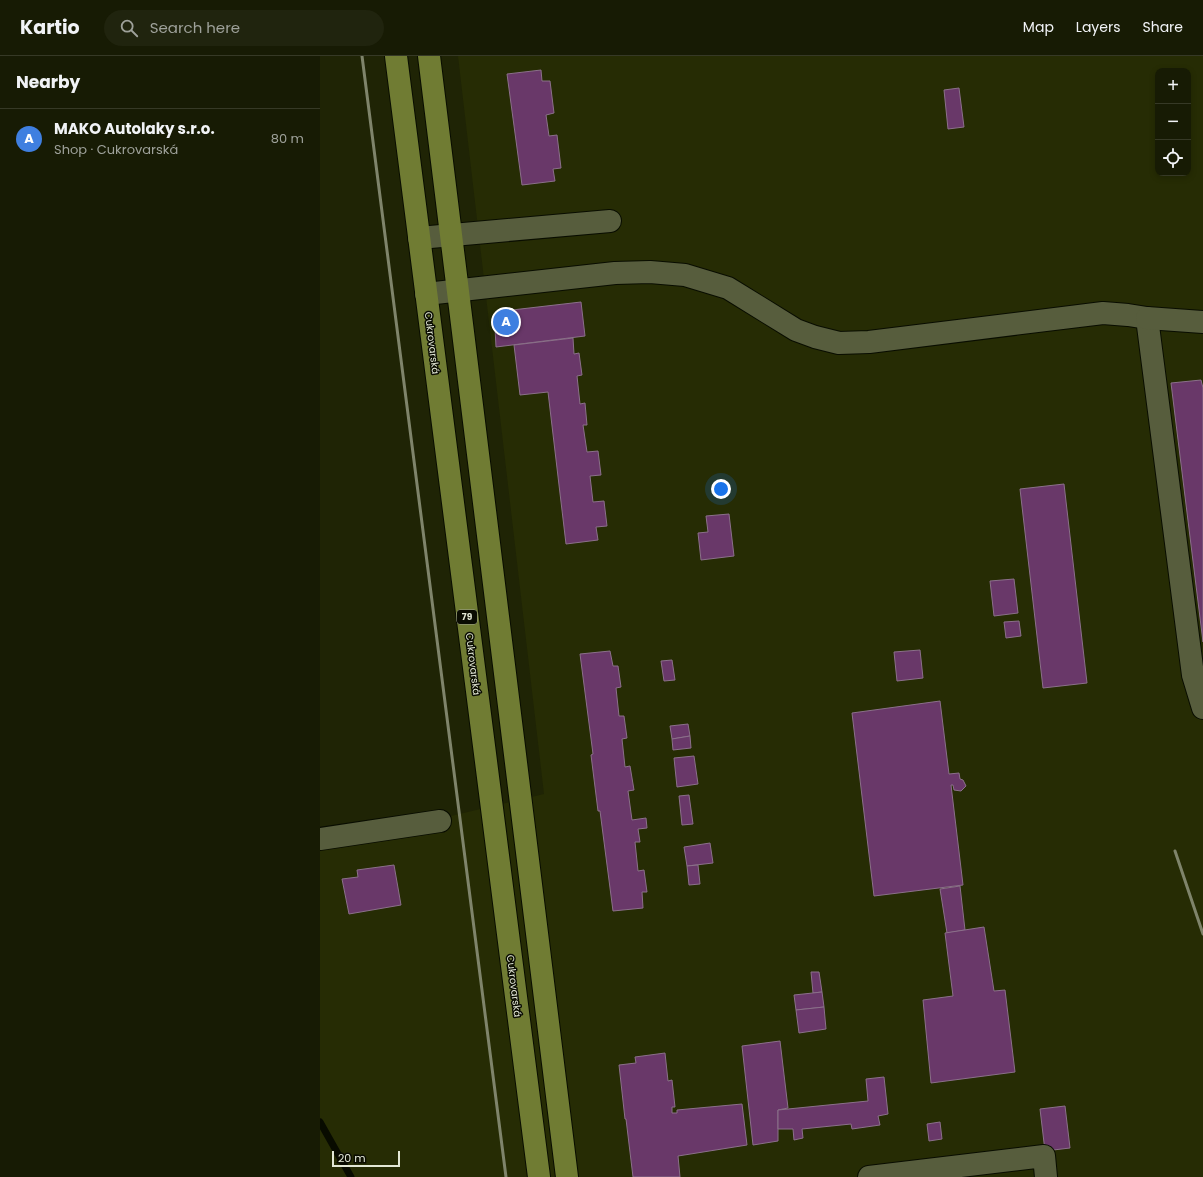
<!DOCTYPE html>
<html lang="en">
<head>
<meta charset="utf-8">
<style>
	:root { --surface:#171b04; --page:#20240e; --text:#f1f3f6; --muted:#9ea19a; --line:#363926; --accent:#ea580c }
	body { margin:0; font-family:Poppins,sans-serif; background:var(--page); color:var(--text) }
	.controls { position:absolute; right:12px; top:12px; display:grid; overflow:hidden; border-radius:8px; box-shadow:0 2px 6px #0003 }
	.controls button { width:36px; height:36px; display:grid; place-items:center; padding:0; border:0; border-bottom:1px solid var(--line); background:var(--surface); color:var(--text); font:20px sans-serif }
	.scale { position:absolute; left:12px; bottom:10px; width:68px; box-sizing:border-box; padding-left:4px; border:2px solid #e3e8d6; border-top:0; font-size:11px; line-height:14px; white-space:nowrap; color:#e3e8d6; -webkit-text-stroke:3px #0a0c02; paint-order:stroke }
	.you { position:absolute; left:401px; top:433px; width:14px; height:14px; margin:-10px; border:3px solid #fff; border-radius:50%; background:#1a73e8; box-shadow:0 0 0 6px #1a73e833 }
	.badge { display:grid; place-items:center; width:26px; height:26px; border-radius:50%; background:var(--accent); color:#fff; font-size:13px; font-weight:700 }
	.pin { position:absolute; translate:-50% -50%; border:2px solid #fff; box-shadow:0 1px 4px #0006 }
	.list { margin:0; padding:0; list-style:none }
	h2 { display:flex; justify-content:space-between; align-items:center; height:52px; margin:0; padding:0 16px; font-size:17px }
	h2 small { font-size:13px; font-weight:400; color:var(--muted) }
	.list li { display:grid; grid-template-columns:26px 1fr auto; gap:12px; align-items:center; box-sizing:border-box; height:60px; padding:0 16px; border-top:1px solid var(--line) }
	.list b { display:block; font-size:15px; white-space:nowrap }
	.list p { margin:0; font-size:13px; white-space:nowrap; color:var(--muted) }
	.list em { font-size:13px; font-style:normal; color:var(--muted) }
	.icon { flex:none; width:22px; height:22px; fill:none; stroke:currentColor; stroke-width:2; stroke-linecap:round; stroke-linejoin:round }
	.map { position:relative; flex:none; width:883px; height:1121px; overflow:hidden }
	header { display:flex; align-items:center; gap:24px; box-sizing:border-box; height:56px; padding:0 20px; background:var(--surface); border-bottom:1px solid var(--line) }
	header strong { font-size:19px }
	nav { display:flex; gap:22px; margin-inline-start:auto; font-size:14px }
	.search { width:280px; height:36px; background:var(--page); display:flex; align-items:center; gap:10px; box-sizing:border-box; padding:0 14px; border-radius:22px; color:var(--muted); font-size:15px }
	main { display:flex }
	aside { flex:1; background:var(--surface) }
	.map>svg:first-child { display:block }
	.built { fill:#262c04; fill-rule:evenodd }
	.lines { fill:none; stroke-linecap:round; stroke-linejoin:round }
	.stream { stroke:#080b00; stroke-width:7 }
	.building { fill:#693869; stroke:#8b708a }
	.minor-casing { stroke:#090d00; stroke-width:24 }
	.major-casing { stroke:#090d00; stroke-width:24 }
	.minor { stroke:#575d3d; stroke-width:22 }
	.major { stroke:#707c33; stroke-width:22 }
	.rail { stroke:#7f846b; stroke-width:3 }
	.labels { text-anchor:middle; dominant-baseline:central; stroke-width:3; stroke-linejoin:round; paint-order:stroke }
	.shield { fill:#0a0c02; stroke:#a2a696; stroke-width:1 }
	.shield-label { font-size:9px; font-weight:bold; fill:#e3e8d6 }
	.street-label { font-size:10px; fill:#e3e8d6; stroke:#0a0c02 }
</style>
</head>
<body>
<header>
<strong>Kartio</strong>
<div class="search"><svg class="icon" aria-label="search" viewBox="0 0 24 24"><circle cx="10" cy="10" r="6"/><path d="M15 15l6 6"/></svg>Search here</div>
<nav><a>Map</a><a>Layers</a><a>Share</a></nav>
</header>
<main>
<aside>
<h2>Nearby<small></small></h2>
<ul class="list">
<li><span class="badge" style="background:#3f7fe0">A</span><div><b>MAKO Autolaky s.r.o.</b><p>Shop · Cukrovarská</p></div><em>80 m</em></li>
</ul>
</aside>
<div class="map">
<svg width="883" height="1121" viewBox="0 0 883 1121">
	<rect width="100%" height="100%" fill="#1f2405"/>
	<path class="built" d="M138,0H883V1121H0V791L224,738ZM838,15H868V117H838Z"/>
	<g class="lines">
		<polyline class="stream" points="0,1066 31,1121"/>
	</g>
	<g class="building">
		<polygon points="221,14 222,25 230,25 234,57 226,59 229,80 237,79 241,112 233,113 235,125 202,129 187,18"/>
		<polygon points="639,32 644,71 628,73 624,34"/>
		<polygon points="261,246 265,280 176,291 175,272 183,261 192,254"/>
		<polygon points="253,282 254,298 259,297 262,319 257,320 260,348 265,347 267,369 263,369 267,396 278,395 281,419 270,420 273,446 284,445 287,470 276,471 278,484 246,488 228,336 200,339 194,289"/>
		<polygon points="881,324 883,332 883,586 851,327"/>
		<polygon points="744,428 767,627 723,632 700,433"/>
		<polygon points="409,458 414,500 381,504 378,477 388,476 386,460"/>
		<polygon points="694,523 698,557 674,560 670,525"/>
		<polygon points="699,565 701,580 686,582 684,566"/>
		<polygon points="600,594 603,622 577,625 574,596"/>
		<polygon points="290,595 293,610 298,610 301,631 296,632 299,660 304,660 307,682 302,683 305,711 310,710 314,734 308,735 312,764 326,762 327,772 318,773 320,786 315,786 318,815 324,814 327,836 322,836 323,852 293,855 280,755 278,755 271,699 273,698 260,598"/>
		<polygon points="352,604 355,624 344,625 341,605"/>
		<polygon points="620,645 629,718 639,717 640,723 643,724 646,730 641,735 634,734 633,729 631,729 643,829 554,840 532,657"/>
		<polygon points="368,668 370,680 352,683 350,670"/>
		<polygon points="370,680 371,692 353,694 352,683"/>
		<polygon points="374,700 378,728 357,731 354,702"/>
		<polygon points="369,739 373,768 362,769 359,740"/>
		<polygon points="390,787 393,807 367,810 364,791"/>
		<polygon points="74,809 81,849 29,858 22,823 38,821 37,814"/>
		<polygon points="378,809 380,828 369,829 367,810"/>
		<polygon points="640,830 645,874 627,877 620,833"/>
		<polygon points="664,871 674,935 685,934 695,1016 611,1027 603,944 633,940 625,877"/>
		<polygon points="491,916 499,916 502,936 493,937"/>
		<polygon points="502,936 504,951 476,954 474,939"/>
		<polygon points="504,951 506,973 479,977 476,954"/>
		<polygon points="460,985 468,1052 458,1054 458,1085 433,1089 422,990"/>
		<polygon points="345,997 348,1025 352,1024 355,1051 352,1051 352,1057 357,1057 357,1054 422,1048 427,1089 358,1100 360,1121 313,1121 306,1063 305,1063 299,1009 316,1007 315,1001"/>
		<polygon points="564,1021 568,1058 558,1060 560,1069 532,1073 531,1068 482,1073 483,1082 474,1084 473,1073 458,1073 458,1054 548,1045 546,1023"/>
		<polygon points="745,1050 750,1092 725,1095 720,1053"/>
		<polygon points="620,1066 622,1083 609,1085 607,1068"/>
	</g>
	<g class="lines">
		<g class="minor-casing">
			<g id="minor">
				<polyline points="99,182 290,165"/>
				<polyline points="106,238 295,217 330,216 365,219 408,232 476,274 495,281 519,287 549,286 783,257 808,259 827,262 873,619 883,652"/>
				<polyline points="827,262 883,266"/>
				<polyline points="0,783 120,765"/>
				<polyline points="549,1121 724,1100 726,1121"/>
			</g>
		</g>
		<g class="major-casing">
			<g id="major">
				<polyline points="76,0 219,1121"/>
				<polyline points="109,0 247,1121"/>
			</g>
		</g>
		<use href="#minor" class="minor"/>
		<use href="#major" class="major"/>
		<g class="rail">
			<polyline points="42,0 186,1121"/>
			<polyline points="855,795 883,878"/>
		</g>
	</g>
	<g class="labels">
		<rect class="shield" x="137" y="554" width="20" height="14" rx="3"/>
		<g class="shield-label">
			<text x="147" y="561">79</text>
		</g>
		<g class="street-label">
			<text transform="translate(112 287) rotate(83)">Cukrovarská</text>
			<text transform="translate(153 608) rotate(83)">Cukrovarská</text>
			<text transform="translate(194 930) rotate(83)">Cukrovarská</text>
		</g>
	</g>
</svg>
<div class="controls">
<button>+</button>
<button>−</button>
<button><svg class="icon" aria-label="locate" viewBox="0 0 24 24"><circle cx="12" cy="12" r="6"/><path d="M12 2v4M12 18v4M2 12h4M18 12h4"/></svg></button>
</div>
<div class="scale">20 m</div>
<div class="you"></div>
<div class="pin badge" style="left:186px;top:266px;background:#3f7fe0">A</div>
</div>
</main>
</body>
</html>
